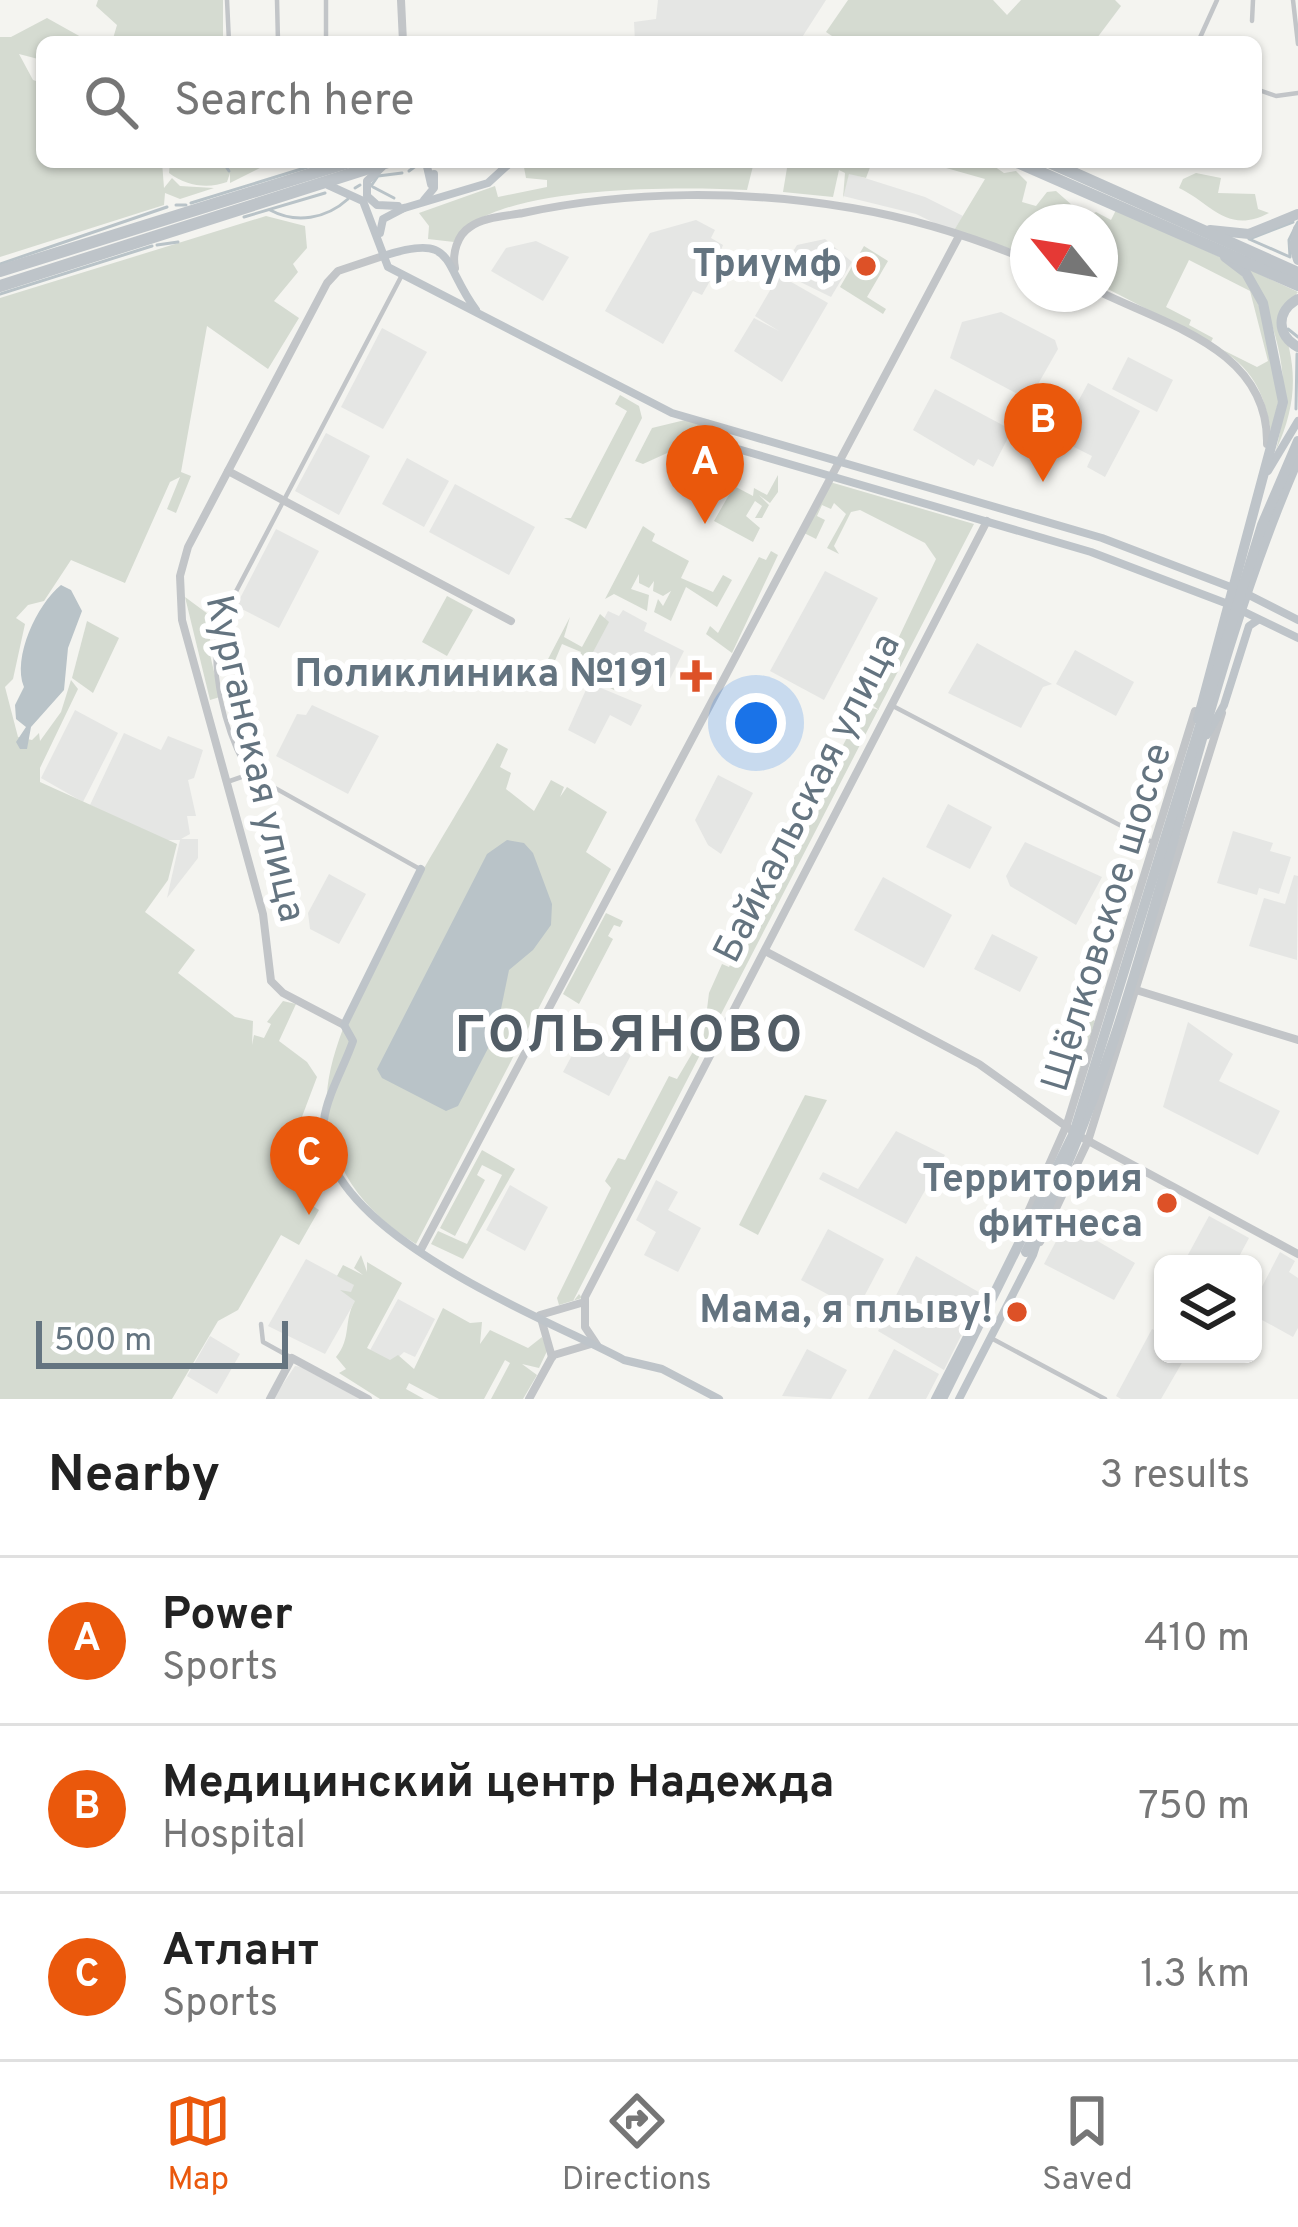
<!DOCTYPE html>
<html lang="en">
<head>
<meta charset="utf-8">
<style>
	:root { --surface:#fff; --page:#f2f2f2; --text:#222; --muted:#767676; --line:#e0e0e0; --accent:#ea580c }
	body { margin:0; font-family:Overpass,sans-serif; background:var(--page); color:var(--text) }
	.controls { position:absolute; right:36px; bottom:36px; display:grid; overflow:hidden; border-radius:18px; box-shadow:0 3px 9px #0004 }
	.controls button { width:108px; height:108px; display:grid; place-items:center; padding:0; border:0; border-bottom:3px solid var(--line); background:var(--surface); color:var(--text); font:60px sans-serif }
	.compass { position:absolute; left:1010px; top:204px; width:108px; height:108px; border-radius:50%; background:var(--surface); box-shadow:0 3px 9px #0004; rotate:300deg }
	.scale { position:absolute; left:36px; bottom:30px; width:252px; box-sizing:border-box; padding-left:12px; border:6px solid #647480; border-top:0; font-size:33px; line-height:42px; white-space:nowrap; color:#647480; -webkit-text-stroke:9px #fff; paint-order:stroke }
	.you { position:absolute; left:756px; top:723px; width:42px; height:42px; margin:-30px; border:9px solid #fff; border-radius:50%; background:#1a73e8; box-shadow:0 0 0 18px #1a73e833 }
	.badge { display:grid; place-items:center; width:78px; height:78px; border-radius:50%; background:var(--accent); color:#fff; font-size:39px; font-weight:700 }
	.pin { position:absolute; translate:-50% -99px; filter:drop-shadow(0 3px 6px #0008) }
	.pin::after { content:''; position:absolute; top:63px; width:42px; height:36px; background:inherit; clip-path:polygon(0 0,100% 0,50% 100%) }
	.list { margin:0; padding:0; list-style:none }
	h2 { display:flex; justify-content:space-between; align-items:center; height:156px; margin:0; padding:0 48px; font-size:51px }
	h2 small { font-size:39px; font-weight:400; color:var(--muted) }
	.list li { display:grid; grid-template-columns:78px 1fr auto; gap:36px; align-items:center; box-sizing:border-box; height:168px; padding:0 48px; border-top:3px solid var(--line) }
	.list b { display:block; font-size:45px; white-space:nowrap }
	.list p { margin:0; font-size:39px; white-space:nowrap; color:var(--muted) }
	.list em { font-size:39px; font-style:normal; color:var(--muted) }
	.icon { flex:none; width:66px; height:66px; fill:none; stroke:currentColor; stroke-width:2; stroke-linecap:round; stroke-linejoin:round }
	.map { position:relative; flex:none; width:1298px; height:1399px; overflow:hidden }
	.search { position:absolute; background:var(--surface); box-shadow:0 3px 9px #0004; left:36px; right:36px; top:36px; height:132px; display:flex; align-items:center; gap:30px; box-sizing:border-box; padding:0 42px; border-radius:18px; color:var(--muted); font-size:45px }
	.sheet { height:660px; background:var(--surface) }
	nav { display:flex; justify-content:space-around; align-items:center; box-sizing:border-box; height:168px; border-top:3px solid var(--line); background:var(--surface); font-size:33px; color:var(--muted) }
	nav a { display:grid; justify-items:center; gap:6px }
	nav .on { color:var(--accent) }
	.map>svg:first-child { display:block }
	.built { fill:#e5e6e4 }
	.green { fill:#d5dbd1 }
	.water { fill:#b9c3c8 }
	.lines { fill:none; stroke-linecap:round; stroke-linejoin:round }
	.stream { stroke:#b9c3c8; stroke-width:3 }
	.minor { stroke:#c2c5c8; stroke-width:4.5 }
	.tertiary { stroke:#c2c5c8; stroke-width:8 }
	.secondary { stroke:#bec4c9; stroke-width:8 }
	.primary { stroke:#bec4c9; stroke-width:10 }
	.trunk { stroke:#bec4c9; stroke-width:12 }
	.poi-dot { fill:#dd5127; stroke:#fff; stroke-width:4.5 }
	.labels { text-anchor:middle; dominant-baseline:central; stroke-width:12; stroke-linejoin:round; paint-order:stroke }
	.poi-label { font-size:39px; font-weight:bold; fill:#647480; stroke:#fff; text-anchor:end }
	.street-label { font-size:39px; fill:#647480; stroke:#fff }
	.district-label { font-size:51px; font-weight:bold; letter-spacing:3px; fill:#525d66; stroke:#fff }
</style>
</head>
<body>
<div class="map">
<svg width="1298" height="1399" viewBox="0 0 1298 1399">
	<rect width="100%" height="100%" fill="#f4f4f0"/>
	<g class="built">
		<polygon points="658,0 826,0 799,42 635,42 634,22 656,19"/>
		<polygon points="849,173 925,197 963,216 953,232 916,214 843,196"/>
		<polygon points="696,220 715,230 711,238 723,245 719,255 723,258 702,295 693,291 663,344 605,311 650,233"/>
		<polygon points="825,239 852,262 831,297 780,272 797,245"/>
		<polygon points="536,241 569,257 543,301 491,271 506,248"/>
		<polygon points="779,275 828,303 782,382 734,351 754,318 779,331 755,316"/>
		<polygon points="1001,312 1055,340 1058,349 1029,400 950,358 962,322"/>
		<polygon points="382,328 427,352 383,429 341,407"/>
		<polygon points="1128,357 1173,380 1157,412 1112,389"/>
		<polygon points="1088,383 1140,411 1105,477 1087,467 1092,456 1058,439"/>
		<polygon points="935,389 1012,430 993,467 978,459 974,466 913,430"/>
		<polygon points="326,433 370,456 339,515 295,491"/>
		<polygon points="407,458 449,481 424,527 382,504"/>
		<polygon points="455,484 535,527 509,575 429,532"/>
		<polygon points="276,529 319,551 279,628 236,606"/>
		<polygon points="825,571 878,598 824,700 770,671"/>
		<polygon points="623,610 647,623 644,631 684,651 667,685 587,652 608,611 619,616"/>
		<polygon points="977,643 1052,684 1043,687 1021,728 948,693"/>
		<polygon points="1075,650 1134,682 1116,716 1056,684"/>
		<polygon points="589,683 642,705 631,726 610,715 595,744 568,730"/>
		<polygon points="312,705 379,736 348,794 276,756 297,714 306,715"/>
		<polygon points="75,710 118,733 83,802 41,778"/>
		<polygon points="124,733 161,750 168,736 203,750 194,778 188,780 196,816 187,816 190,834 181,839 198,839 198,858 167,898 180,840 162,840 90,805"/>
		<polygon points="718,775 753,793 721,854 708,845 695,820"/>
		<polygon points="948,804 992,827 970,869 926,847"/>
		<polygon points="1233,831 1273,843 1270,851 1291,857 1279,894 1259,888 1257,895 1217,883"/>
		<polygon points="1025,842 1102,877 1076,925 1010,886 1006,876"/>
		<polygon points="329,874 366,894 339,944 310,929 308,913"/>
		<polygon points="1294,875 1298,876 1297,960 1249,946 1264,898 1285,904"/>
		<polygon points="883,877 952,915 924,968 854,930"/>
		<polygon points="992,934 1038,957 1020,992 974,969"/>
		<polygon points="1188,1022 1233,1054 1219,1081 1280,1111 1258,1155 1163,1107"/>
		<polygon points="585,1031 631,1055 609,1096 563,1072"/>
		<polygon points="896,1131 945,1155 906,1224 819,1179 823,1172 858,1189"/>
		<polygon points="656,1180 678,1192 668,1210 701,1228 678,1272 644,1255 656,1232 636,1220"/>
		<polygon points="510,1185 548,1207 525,1251 486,1230"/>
		<polygon points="1209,1216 1249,1238 1235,1264 1183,1264"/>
		<polygon points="1072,1226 1135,1263 1114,1300 1044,1264 1061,1232 1067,1235"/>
		<polygon points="828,1229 884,1259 857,1310 801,1280"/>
		<polygon points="1280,1252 1295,1261 1289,1272 1298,1278 1298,1328 1293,1337 1253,1315 1253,1304"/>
		<polygon points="916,1256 982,1294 944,1370 878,1331"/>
		<polygon points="306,1259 362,1289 325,1354 268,1326"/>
		<polygon points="398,1299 435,1319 415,1357 404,1352 390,1365 368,1354"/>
		<polygon points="1152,1329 1163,1335 1163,1354 1187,1354 1161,1399 1121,1399 1116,1396"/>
		<polygon points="210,1336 240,1354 217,1394 187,1376"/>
		<polygon points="807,1349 847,1370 831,1399 782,1396"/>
		<polygon points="894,1349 939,1374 926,1399 868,1399"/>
		<polygon points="295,1366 301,1367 360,1399 273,1399"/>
	</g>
	<g class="green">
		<polygon points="98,0 223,0 223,42 112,42 117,25 96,6"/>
		<polygon points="848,0 993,0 1007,15 1021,0 1115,0 1121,6 1094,42 833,42 835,38 826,32"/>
		<polygon points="47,18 90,42 42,42 42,60 19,54 33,80 42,83 42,162 162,162 164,188 172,178 180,186 214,188 180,199 165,193 164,205 0,257 0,37 11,37"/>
		<path d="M170,162H272L230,183V173L227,182C208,189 186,186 169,173Z"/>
		<path d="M523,162H754L747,190C684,187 486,183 454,242L428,239L429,226L419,213L495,186L498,197L547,187V180L526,178Z"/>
		<polygon points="788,162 872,162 866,178 849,174 843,198 845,173 839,170 833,197 783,192"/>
		<polygon points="925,162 988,162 1004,173 1016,171 1027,182 1022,202 1036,206 1047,192 1056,191 1081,213 1074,216 1061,209 1053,216 1066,222 1028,222 1028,254 953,232 985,179"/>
		<path d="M1196,173L1221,178L1218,193L1255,194L1258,209L1269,213C1227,235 1211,203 1179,188L1183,179Z"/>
		<path d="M1116,210L1220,257L1237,269L1256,295L1281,390L1271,432C1264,391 1252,367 1215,346L1257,367L1268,361L1250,291L1189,260L1166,307L1191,320L1189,325L1213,338L1211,342L1100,285V222L1090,215L1096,212L1111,220Z"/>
		<polygon points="266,216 305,226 307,248 293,264 298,272 274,301 299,318 268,369 207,326 181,472 191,476 176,513 167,509 180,477 170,482 125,583 71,560 44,601 28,605 16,618 25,624 13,679 5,687 18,737 32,740 39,733 40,741 61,712 71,680 78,689 40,768 40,782 177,844 168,880 145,912 195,950 178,973 235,1017 253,1021 252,1045 254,1035 264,1038 271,1024 267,1022 283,1001 296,1004 279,1041 307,1062 317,1077 286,1159 297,1188 316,1200 313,1206 319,1210 299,1245 281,1235 238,1310 218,1321 172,1399 0,1399 0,298"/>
		<polygon points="864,246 888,261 867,297 886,309 883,314 840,287"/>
		<path d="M1244,267L1298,292L1279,315C1298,365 1298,402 1276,450C1293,384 1280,325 1244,267Z"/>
		<polygon points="620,395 639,406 642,418 586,529 564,518 571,518 627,411 615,404"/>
		<polygon points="685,420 707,425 709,434 643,464 635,461 652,428"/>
		<polygon points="778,475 778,492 770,503 759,495 769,505 762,518 755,518 762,506 755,501 746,516 760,528 753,542 714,521 734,486 753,496 754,488 767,495"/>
		<polygon points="830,482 974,524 572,1303 579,1294 582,1298 559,1305 557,1298 611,1188 605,1181 618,1158 625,1160 669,1076 677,1079 704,1033 709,993 722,964 729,967 766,894 780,884 795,856 811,817 812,785 822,784 849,734 842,722 861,705 879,710 868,702 936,559 925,543 860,510 851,512 834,546 839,554 827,548 846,514 834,503 831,509 822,505 817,516 825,520 816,539 804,533"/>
		<polygon points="643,526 655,534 652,541 689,561 681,578 713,592 723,575 732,580 717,607 686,587 671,621 654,612 658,599 663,606 671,591 663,596 653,591 654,581 649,588 639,583 639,574 631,589 649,595 647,611 614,594 605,599"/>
		<polygon points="771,551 778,555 732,653 706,634 710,626 718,633 759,557 766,560"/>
		<polygon points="447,596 473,610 447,656 422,642"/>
		<polygon points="185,597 216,620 208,646 220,697 210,700"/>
		<polygon points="600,614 609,622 592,654 614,666 587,660 620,677 614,690 581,673 589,679 587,684 571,672 581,652 562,644 543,689 535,684 570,617 564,637 582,647"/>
		<polygon points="87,621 119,638 93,693 72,678"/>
		<path d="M497,743L508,749L500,767L511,773L506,789L534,811L551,780L564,787L560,797L567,787L607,812L586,852L611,869L416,1244C362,1211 325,1162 327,1096C329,1008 455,822 497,743Z"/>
		<polygon points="606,913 623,921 620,927 614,925 608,936 613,939 579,1004 563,994"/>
		<polygon points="1080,1012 1095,1021 1076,1082 1049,1071"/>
		<polygon points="805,1095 827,1100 758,1235 739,1225"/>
		<polygon points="482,1150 515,1169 463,1259 431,1244 438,1231 467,1244 502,1175 482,1165 477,1175 485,1180 455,1236 440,1228"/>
		<path d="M361,1255L367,1272V1262L402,1283L367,1348L390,1360L398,1355L414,1369L443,1308L470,1323L482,1322L480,1344L490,1330L528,1348L542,1337L548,1349L539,1368L522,1364L537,1375L523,1399H491L510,1363L505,1360L484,1399H439L409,1383L406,1389L424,1399H380L339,1373L346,1369L336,1357C352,1338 343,1321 355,1301L340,1290L351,1292L354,1285L337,1276L343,1265L363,1275L354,1268Z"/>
	</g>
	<g class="water">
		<path d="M61,585L71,590L82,611L68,648L64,690L31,727L27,749H20L16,742L26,727L16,719L15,705L24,687C12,658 37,604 61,585Z"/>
		<polygon points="507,840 524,843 533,853 552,904 551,925 533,950 509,970 496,1033 458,1106 446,1111 382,1078 377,1069 487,854"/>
	</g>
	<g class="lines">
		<g class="stream">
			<polyline points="223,162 229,171"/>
			<polyline points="499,162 499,163"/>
			<polyline points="515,166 516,162"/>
			<polyline points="409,171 421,162"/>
			<polyline points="371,186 378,176 402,173"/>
			<polyline points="373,187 394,198"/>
			<polyline points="355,188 360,185"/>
			<polyline points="191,203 324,162"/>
			<polyline points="176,205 186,205"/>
			<path d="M270,210C296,224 326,219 348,199"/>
			<polyline points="244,217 325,193"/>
			<polyline points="1293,222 1249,239 1290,257 1289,240 1298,222"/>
			<polyline points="157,245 178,242"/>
			<polyline points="0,264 167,207"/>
			<polyline points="0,294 152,246"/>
			<polyline points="1288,329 1298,337"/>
			<polyline points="1296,409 1297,354"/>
		</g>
		<g class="minor">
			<polyline points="227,0 229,42"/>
			<polyline points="277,0 278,42"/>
			<polyline points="326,0 326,42"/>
			<polyline points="1293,0 1298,44"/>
			<polyline points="1252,21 1253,0"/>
			<polyline points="1198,42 1217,0"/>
			<polyline points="1256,89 1276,96 1298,93"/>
			<path d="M402,275L221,620C206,662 225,737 250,774L418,868"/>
			<polyline points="891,705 1152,842"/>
			<polyline points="227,782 250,774"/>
			<polyline points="261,1324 263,1342 292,1358"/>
			<polyline points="991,1338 1105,1399"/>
		</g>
		<g class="tertiary">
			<polyline points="401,0 403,42"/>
			<path d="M455,268C452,254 457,235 470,227C483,217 507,216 523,213C630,190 744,190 852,208C911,218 973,237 1028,260"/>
			<path d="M1100,292C1170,326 1269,351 1267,444"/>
			<polyline points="228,471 511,621"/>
			<polyline points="765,951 979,1064 1081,1137 1298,1254"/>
			<polyline points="1136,990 1298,1040"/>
			<polyline points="344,1025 283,993 271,981 263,914 182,620 180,576 188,547 327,283 338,271 383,256"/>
			<polyline points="1020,1230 1067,1124 1195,711"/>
			<polyline points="1040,1242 1088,1141 1222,713"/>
			<polyline points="420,1251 958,238"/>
			<polyline points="597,1345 585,1327 585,1297 987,521"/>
			<polyline points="554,1355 591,1344"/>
			<polyline points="552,1357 540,1315 581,1303"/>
			<polyline points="270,1399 292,1358 368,1399"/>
			<polyline points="529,1399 552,1357"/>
		</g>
		<g class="secondary">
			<polyline points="426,162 431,184"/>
			<polyline points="382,167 367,181 367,196 377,205 398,206"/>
			<polyline points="328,185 363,201 388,267 672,413 1102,538 1241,591 1298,620"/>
			<polyline points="424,200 434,188 434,174"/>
			<polyline points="401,209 488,183 511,162"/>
			<polyline points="380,233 383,219 404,208"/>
			<path d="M383,256C457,232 441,263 476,310"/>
			<polyline points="708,424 724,445 1091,552 1228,604 1298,638"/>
			<polyline points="1268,471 1298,421"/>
			<polyline points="1207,735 1224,705 1249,626 1258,620"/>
			<path d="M421,869L344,1025L353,1041C345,1065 327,1095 324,1120C313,1230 546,1318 624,1360L662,1369L719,1399"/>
			<polyline points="935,1399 978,1315"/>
			<polyline points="959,1399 1033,1255 1042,1227"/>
		</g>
		<g class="primary">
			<polyline points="1298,229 1294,246 1298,260"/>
			<polyline points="1210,230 1249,234 1298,214"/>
			<path d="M1298,299C1276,311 1276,335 1298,347"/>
			<polyline points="1198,719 1283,402 1263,303 1246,273 1225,257"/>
			<path d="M1026,1252C1155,1003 1186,716 1298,459"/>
			<polyline points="942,1399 1074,1133 1262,525 1298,441"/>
		</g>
		<g class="trunk">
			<polyline points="1017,162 1298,285"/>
			<polyline points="1049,162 1298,273"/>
			<polyline points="0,271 349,162"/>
			<polyline points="0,286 388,162"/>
		</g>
	</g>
	<g class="poi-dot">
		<circle cx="866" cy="266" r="12"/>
		<path d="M690 658h12v12h12v12h-12v12h-12v-12h-12v-12h12z"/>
		<circle cx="1167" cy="1203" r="12"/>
		<circle cx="1017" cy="1312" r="12"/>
	</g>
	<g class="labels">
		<g class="poi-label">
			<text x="842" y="266">Триумф</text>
			<text x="669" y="676">Поликлиника №191</text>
			<text x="1143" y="1181">Территория<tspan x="1143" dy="45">фитнеса</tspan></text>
			<text x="993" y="1312">Мама, я плыву!</text>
		</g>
		<g class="street-label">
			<text transform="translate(253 759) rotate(77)">Курганская улица</text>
			<text transform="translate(809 799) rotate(-63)">Байкальская улица</text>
			<text transform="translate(1109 918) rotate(-73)">Щёлковское шоссе</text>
		</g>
		<g class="district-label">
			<text x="630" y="1038">ГОЛЬЯНОВО</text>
		</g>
	</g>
</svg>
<div class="controls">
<button><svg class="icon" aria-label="layers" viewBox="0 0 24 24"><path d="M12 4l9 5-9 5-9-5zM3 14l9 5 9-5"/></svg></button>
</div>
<svg class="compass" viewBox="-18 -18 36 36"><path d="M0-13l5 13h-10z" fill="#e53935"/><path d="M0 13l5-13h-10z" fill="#767676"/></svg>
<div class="scale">500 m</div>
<div class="you"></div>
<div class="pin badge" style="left:705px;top:524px">A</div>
<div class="pin badge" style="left:1043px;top:482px">B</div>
<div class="pin badge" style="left:309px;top:1215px">C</div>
<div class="search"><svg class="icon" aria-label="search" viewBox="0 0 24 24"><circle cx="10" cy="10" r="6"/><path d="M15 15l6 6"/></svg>Search here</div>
</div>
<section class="sheet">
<h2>Nearby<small>3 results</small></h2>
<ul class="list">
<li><span class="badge">A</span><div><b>Power</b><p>Sports</p></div><em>410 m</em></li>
<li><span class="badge">B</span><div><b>Медицинский центр Надежда</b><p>Hospital</p></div><em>750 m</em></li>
<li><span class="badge">C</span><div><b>Атлант</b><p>Sports</p></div><em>1.3 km</em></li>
</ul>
</section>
<nav>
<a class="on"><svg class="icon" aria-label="map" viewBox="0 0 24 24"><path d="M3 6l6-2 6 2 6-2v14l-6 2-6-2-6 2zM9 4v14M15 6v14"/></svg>Map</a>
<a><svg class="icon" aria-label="directions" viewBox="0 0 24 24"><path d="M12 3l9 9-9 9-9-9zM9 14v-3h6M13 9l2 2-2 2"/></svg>Directions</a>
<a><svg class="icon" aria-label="saved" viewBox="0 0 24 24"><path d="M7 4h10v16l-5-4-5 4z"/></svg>Saved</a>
</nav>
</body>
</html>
